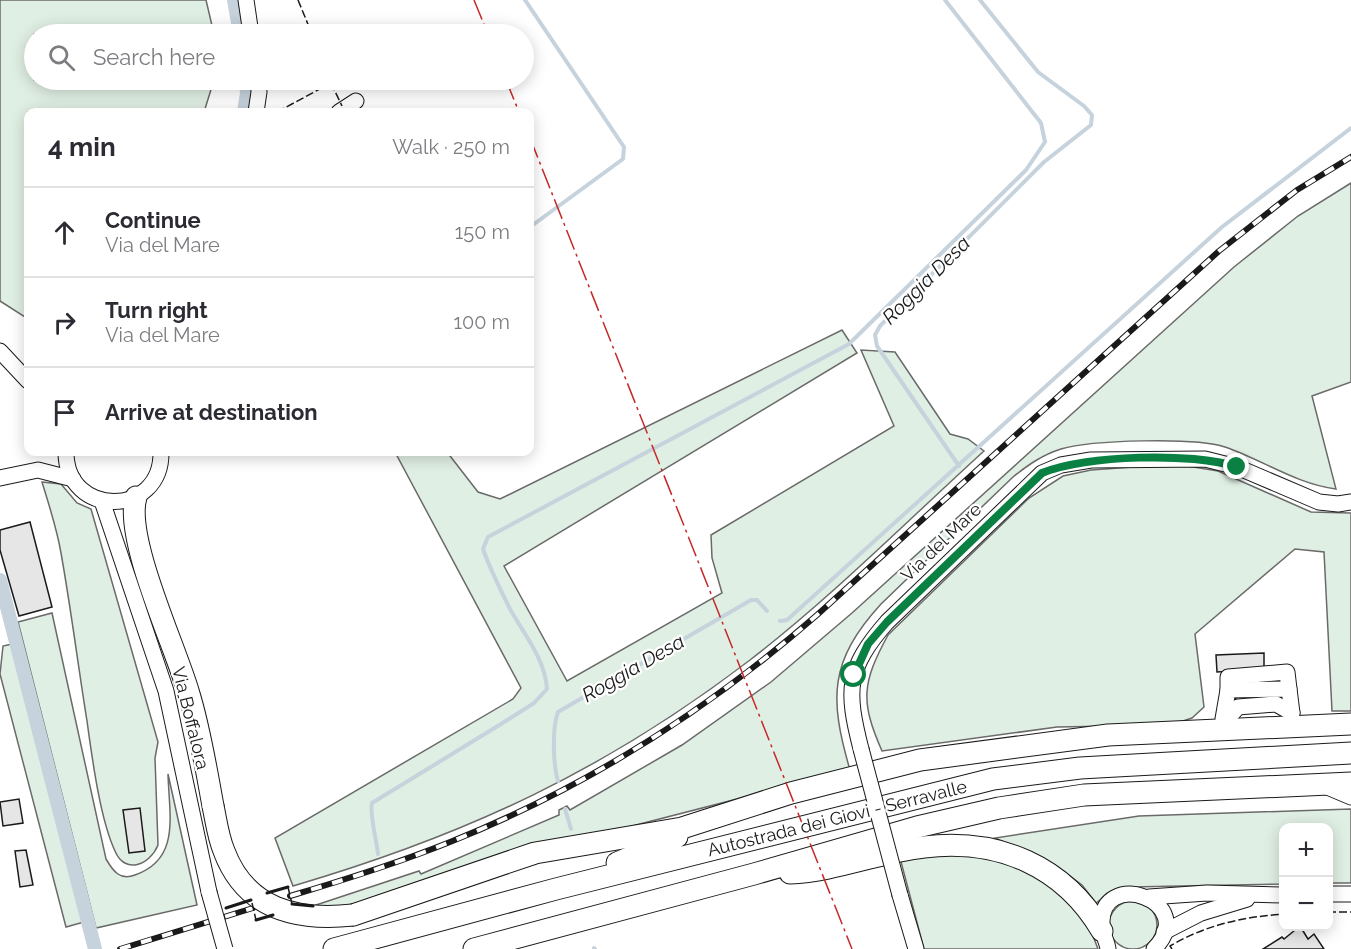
<!DOCTYPE html>
<html lang="en">
<head>
<meta charset="utf-8">
<style>
	:root { --surface:#fff; --page:#f7f7f7; --text:#2b2b33; --muted:#7c7c81; --line:#e1e1e2 }
	body { margin:0; font-family:Raleway,sans-serif; background:var(--page); color:var(--text) }
	.controls { position:absolute; right:18px; bottom:18px; display:grid; overflow:hidden; border-radius:12px; box-shadow:0 3px 15px #0003 }
	.controls button { width:54px; height:54px; display:grid; place-items:center; padding:0; border:0; border-bottom:2px solid var(--line); background:var(--surface); color:var(--text); font:30px sans-serif }
	.stop { position:absolute; width:18px; height:18px; margin:-14px; border:4px solid #0b8043; border-radius:50%; background:#fff }
	.stop.end { background:#0b8043; border-color:#fff; box-shadow:0 2px 6px #0008 }
	.list { margin:0; padding:0; list-style:none }
	h2 { display:flex; justify-content:space-between; align-items:center; height:78px; margin:0; padding:0 24px; font-size:26px }
	h2 small { font-size:20px; font-weight:400; color:var(--muted) }
	.list li { display:grid; grid-template-columns:39px 1fr auto; gap:18px; align-items:center; box-sizing:border-box; height:90px; padding:0 24px; border-top:2px solid var(--line) }
	.list b { display:block; font-size:22px; white-space:nowrap }
	.list p { margin:0; font-size:20px; white-space:nowrap; color:var(--muted) }
	.list em { font-size:20px; font-style:normal; color:var(--muted) }
	.icon { flex:none; width:33px; height:33px; fill:none; stroke:currentColor; stroke-width:2; stroke-linecap:round; stroke-linejoin:round }
	.map { position:relative; flex:none; width:1351px; height:949px; overflow:hidden }
	.search { position:absolute; background:var(--surface); box-shadow:0 3px 15px #0003; left:24px; top:24px; width:510px; height:66px; display:flex; align-items:center; gap:15px; box-sizing:border-box; padding:0 21px; border-radius:33px; color:var(--muted); font-size:22px }
	.panel { position:absolute; background:var(--surface); box-shadow:0 3px 15px #0003; left:24px; top:108px; width:510px; height:348px; border-radius:12px }
	.map>svg:first-child { display:block }
	.green { fill:#e0efe3; stroke:#6a6a6a; stroke-width:1.5 }
	.lines { fill:none; stroke-linecap:round; stroke-linejoin:round }
	.stream { stroke:#c6d2dc; stroke-width:4 }
	.canal { stroke:#c6d2dc; stroke-width:14 }
	.building { fill:#e6e6e6; stroke:#1a1a1a; stroke-width:1.5 }
	.minor-casing { stroke:#1a1a1a; stroke-width:17 }
	.highway-casing { stroke:#1a1a1a; stroke-width:23 }
	.minor { stroke:#fff; stroke-width:15 }
	.highway { stroke:#fff; stroke-width:21 }
	.rail-casing { stroke:#1a1a1a; stroke-width:6 }
	.rail { stroke:#fff; stroke-width:4; stroke-dasharray:11; stroke-linecap:butt }
	.minor-bridge-casing { stroke:#1a1a1a; stroke-width:17; stroke-linecap:butt }
	.highway-bridge-casing { stroke:#1a1a1a; stroke-width:23; stroke-linecap:butt }
	.minor-bridge { stroke:#fff; stroke-width:15 }
	.highway-bridge { stroke:#fff; stroke-width:21 }
	.fence { stroke:#1a1a1a; stroke-width:1.5; stroke-dasharray:8 3; stroke-linecap:butt }
	.wall { stroke:#1a1a1a; stroke-width:3 }
	.power { stroke:#c62828; stroke-width:1.5; stroke-dasharray:21 4.5 3 4.5; stroke-linecap:butt }
	.route { stroke:#0b8043; stroke-width:8 }
	.labels { text-anchor:middle; dominant-baseline:central; stroke-width:4.5; stroke-linejoin:round; paint-order:stroke }
	.street-label { font-size:18px; fill:#1a1a1a; stroke:#fff }
	.water-label { font-size:20px; font-style:italic; fill:#1a1a1a; stroke:#fff }
</style>
</head>
<body>
<div class="map">
<svg width="1351" height="949" viewBox="0 0 1351 949">
	<rect width="100%" height="100%" fill="#fff"/>
	<g class="green">
		<polygon points="0,0 206,0 214,34 34,34 34,80 214,80 204,112 28,112 28,319 0,301"/>
		<path d="M1351,183V382L1312,396L1336,489C1296,484 1263,460 1225,447C1195,437 1091,440 1061,449C1042,455 1028,465 1013,477L881,604C829,661 829,698 850,770L601,834L348,907L313,906L419,871L421,874L559,815V810L567,806L570,810L682,745L771,682L852,613L1234,267L1298,216Z"/>
		<path d="M842,330L857,353L504,566L567,681L722,593L712,558L711,535L894,426L861,350L895,352L950,434L968,439L984,451C907,521 833,596 750,660C606,770 467,835 293,886L275,838L513,699L521,688L395,452H447L478,492L500,499Z"/>
		<path d="M1175,464L1218,471L1311,512L1351,513V711H1332L1324,552L1295,549L1195,634L1204,707L1192,718L1171,725L1057,727L882,751C860,701 862,683 888,635L1029,498L1063,476L1091,470Z"/>
		<path d="M42,482L61,484L77,503L91,509L158,742L155,758L158,845C150,865 125,875 115,851C100,819 92,757 87,721C78,665 71,609 61,553C57,529 49,505 42,482Z"/>
		<path d="M52,613L106,859C113,871 120,881 135,875C181,859 169,815 168,774L197,905L96,928L18,622Z"/>
		<polygon points="12,644 84,922 66,927 0,674 3,646"/>
		<polygon points="1351,809 1351,883 1329,883 1328,828 1284,828 1283,884 1130,887 1112,891 1096,903 1082,885 1058,867 995,838 1139,816"/>
		<polygon points="976,853 1033,871 1087,920 1098,949 924,949 900,858"/>
		<circle cx="1133" cy="925" r="24"/>
	</g>
	<g class="lines">
		<g class="stream">
			<polyline points="525,0 624,147 623,159 530,227"/>
			<polyline points="959,466 877,346 875,335 880,326 1044,162 1091,125 1092,115 1084,106 1038,72 980,0"/>
			<polyline points="780,621 787,620 1222,227 1351,128"/>
			<path d="M558,781C553,765 552,727 558,712L751,600H757L767,611"/>
			<polyline points="565,809 571,829"/>
			<path d="M378,854C377,842 369,812 372,803L501,724L534,703L547,689C545,659 524,634 510,609C500,589 490,569 483,549L488,537L849,344L1026,170L1045,142L1041,123L945,0"/>
			<polyline points="594,948 595,949"/>
		</g>
		<g class="canal">
			<polyline points="234,0 240,34"/>
			<polyline points="244,112 247,93 246,80"/>
			<polyline points="0,580 95,949"/>
		</g>
	</g>
	<g class="building">
		<polygon points="30,522 52,607 19,616 0,550 0,530"/>
		<polygon points="1264,653 1264,671 1248,671 1250,704 1236,704 1234,671 1217,672 1216,655"/>
		<polygon points="19,799 23,823 3,826 0,802"/>
		<polygon points="140,808 145,851 129,853 123,810"/>
		<polygon points="26,850 33,885 20,887 15,851"/>
		<polygon points="1300,926 1308,939 1314,934 1324,949 1263,949 1282,937 1284,939"/>
	</g>
	<g class="lines">
		<g class="minor-casing">
			<g id="minor">
				<polyline points="246,0 251,34"/>
				<polyline points="256,112 259,92 258,80"/>
				<polyline points="339,112 356,101"/>
				<polyline points="0,351 28,381"/>
				<path d="M66,452C66,518 162,518 161,452"/>
				<polyline points="0,478 38,470 73,479"/>
				<polyline points="102,501 166,691 209,892"/>
				<polyline points="1228,690 1228,677 1287,672 1289,689"/>
				<polyline points="1231,715 1238,707 1276,704 1292,713"/>
				<polyline points="1223,719 1228,690 1289,689 1292,713"/>
				<path d="M861,749C846,690 846,669 887,622L1042,473L1061,465L1091,460L1205,459L1237,467L1319,502L1338,504L1351,502"/>
				<polyline points="1325,786 1351,797"/>
				<polyline points="1328,894 1351,894"/>
				<polyline points="900,895 916,949"/>
				<polyline points="1149,897 1207,893 1284,895"/>
				<polyline points="1164,932 1201,913 1247,899"/>
				<path d="M1108,949C1107,941 1102,934 1102,926C1098,866 1201,901 1154,949"/>
			</g>
		</g>
		<g class="highway-casing">
			<g id="highway">
				<path d="M136,497C124,539 176,648 189,694C200,730 206,768 213,806"/>
				<polyline points="617,863 677,837"/>
				<path d="M790,873C836,871 879,852 924,847C999,838 1064,866 1102,931"/>
				<polyline points="353,915 535,853 682,828 791,793 920,760 1108,735 1351,724"/>
				<polyline points="334,949 556,889 993,779 1080,768 1351,753"/>
				<polyline points="474,949 754,874 917,827 999,808 1084,795 1351,783"/>
			</g>
		</g>
		<use href="#minor" class="minor"/>
		<use href="#highway" class="highway"/>
		<g class="rail-casing">
			<g id="rail">
				<path d="M290,896C344,880 398,863 450,842C585,788 708,710 817,615L1219,251L1297,190L1351,157"/>
				<polyline points="120,949 253,908"/>
			</g>
		</g>
		<use href="#rail" class="rail"/>
		<g class="minor-bridge-casing">
			<g id="minor-bridge">
				<polyline points="861,749 900,895"/>
				<polyline points="209,892 225,949"/>
			</g>
		</g>
		<g class="highway-bridge-casing">
			<path id="highway-bridge" d="M213,806C216,820 218,837 224,851C246,910 297,921 353,915"/>
		</g>
		<use href="#minor-bridge" class="minor-bridge"/>
		<use href="#highway-bridge" class="highway-bridge"/>
		<g class="fence">
			<polyline points="298,0 312,34"/>
			<polyline points="331,83 342,106"/>
			<polyline points="277,112 331,83 329,80"/>
			<polyline points="288,887 292,904"/>
			<polyline points="252,903 256,920"/>
			<polyline points="1328,912 1351,912"/>
			<path d="M1172,949L1170,946C1206,925 1242,917 1284,914"/>
		</g>
		<g class="wall">
			<polyline points="267,893 288,887"/>
			<polyline points="292,904 313,906"/>
			<polyline points="226,908 251,900"/>
			<polyline points="256,920 273,915"/>
		</g>
		<g class="power">
			<polyline points="474,0 488,34"/>
			<polyline points="506,80 519,112"/>
			<polyline points="530,138 852,949"/>
		</g>
	</g>
	<g class="lines">
		<path class="route" d="M854,675L868,644L887,622L1042,473C1085,455 1193,452 1237,467"/>
	</g>
	<g class="labels">
		<g class="street-label">
			<text transform="translate(941 542) rotate(-44)">Via del Mare</text>
			<text transform="translate(191 718) rotate(76)">Via Boffalora</text>
			<text transform="translate(837 818) rotate(-14)">Autostrada dei Giovi - Serravalle</text>
		</g>
		<g class="water-label">
			<text transform="translate(926 280) rotate(-45)">Roggia Desa</text>
			<text transform="translate(633 668) rotate(-30)">Roggia Desa</text>
		</g>
	</g>
</svg>
<div class="controls">
<button>+</button>
<button>−</button>
</div>
<div class="stop" style="left:854px;top:675px"></div>
<div class="stop end" style="left:1237px;top:467px"></div>
<div class="search"><svg class="icon" aria-label="search" viewBox="0 0 24 24"><circle cx="10" cy="10" r="6"/><path d="M15 15l6 6"/></svg>Search here</div>
<section class="panel">
<h2>4 min<small>Walk · 250 m</small></h2>
<ul class="list">
<li><svg class="icon" aria-label="ahead" viewBox="0 0 24 24"><path d="M12 20V5M6 11l6-6 6 6"/></svg><div><b>Continue</b><p>Via del Mare</p></div><em>150 m</em></li>
<li><svg class="icon" aria-label="right" viewBox="0 0 24 24"><path d="M7 20v-9h11M14 6l5 5-5 5"/></svg><div><b>Turn right</b><p>Via del Mare</p></div><em>100 m</em></li>
<li><svg class="icon" aria-label="arrive" viewBox="0 0 24 24"><path d="M6 21V4h12l-3 4 3 4H6"/></svg><div><b>Arrive at destination</b></div></li>
</ul>
</section>
</div>
</body>
</html>
